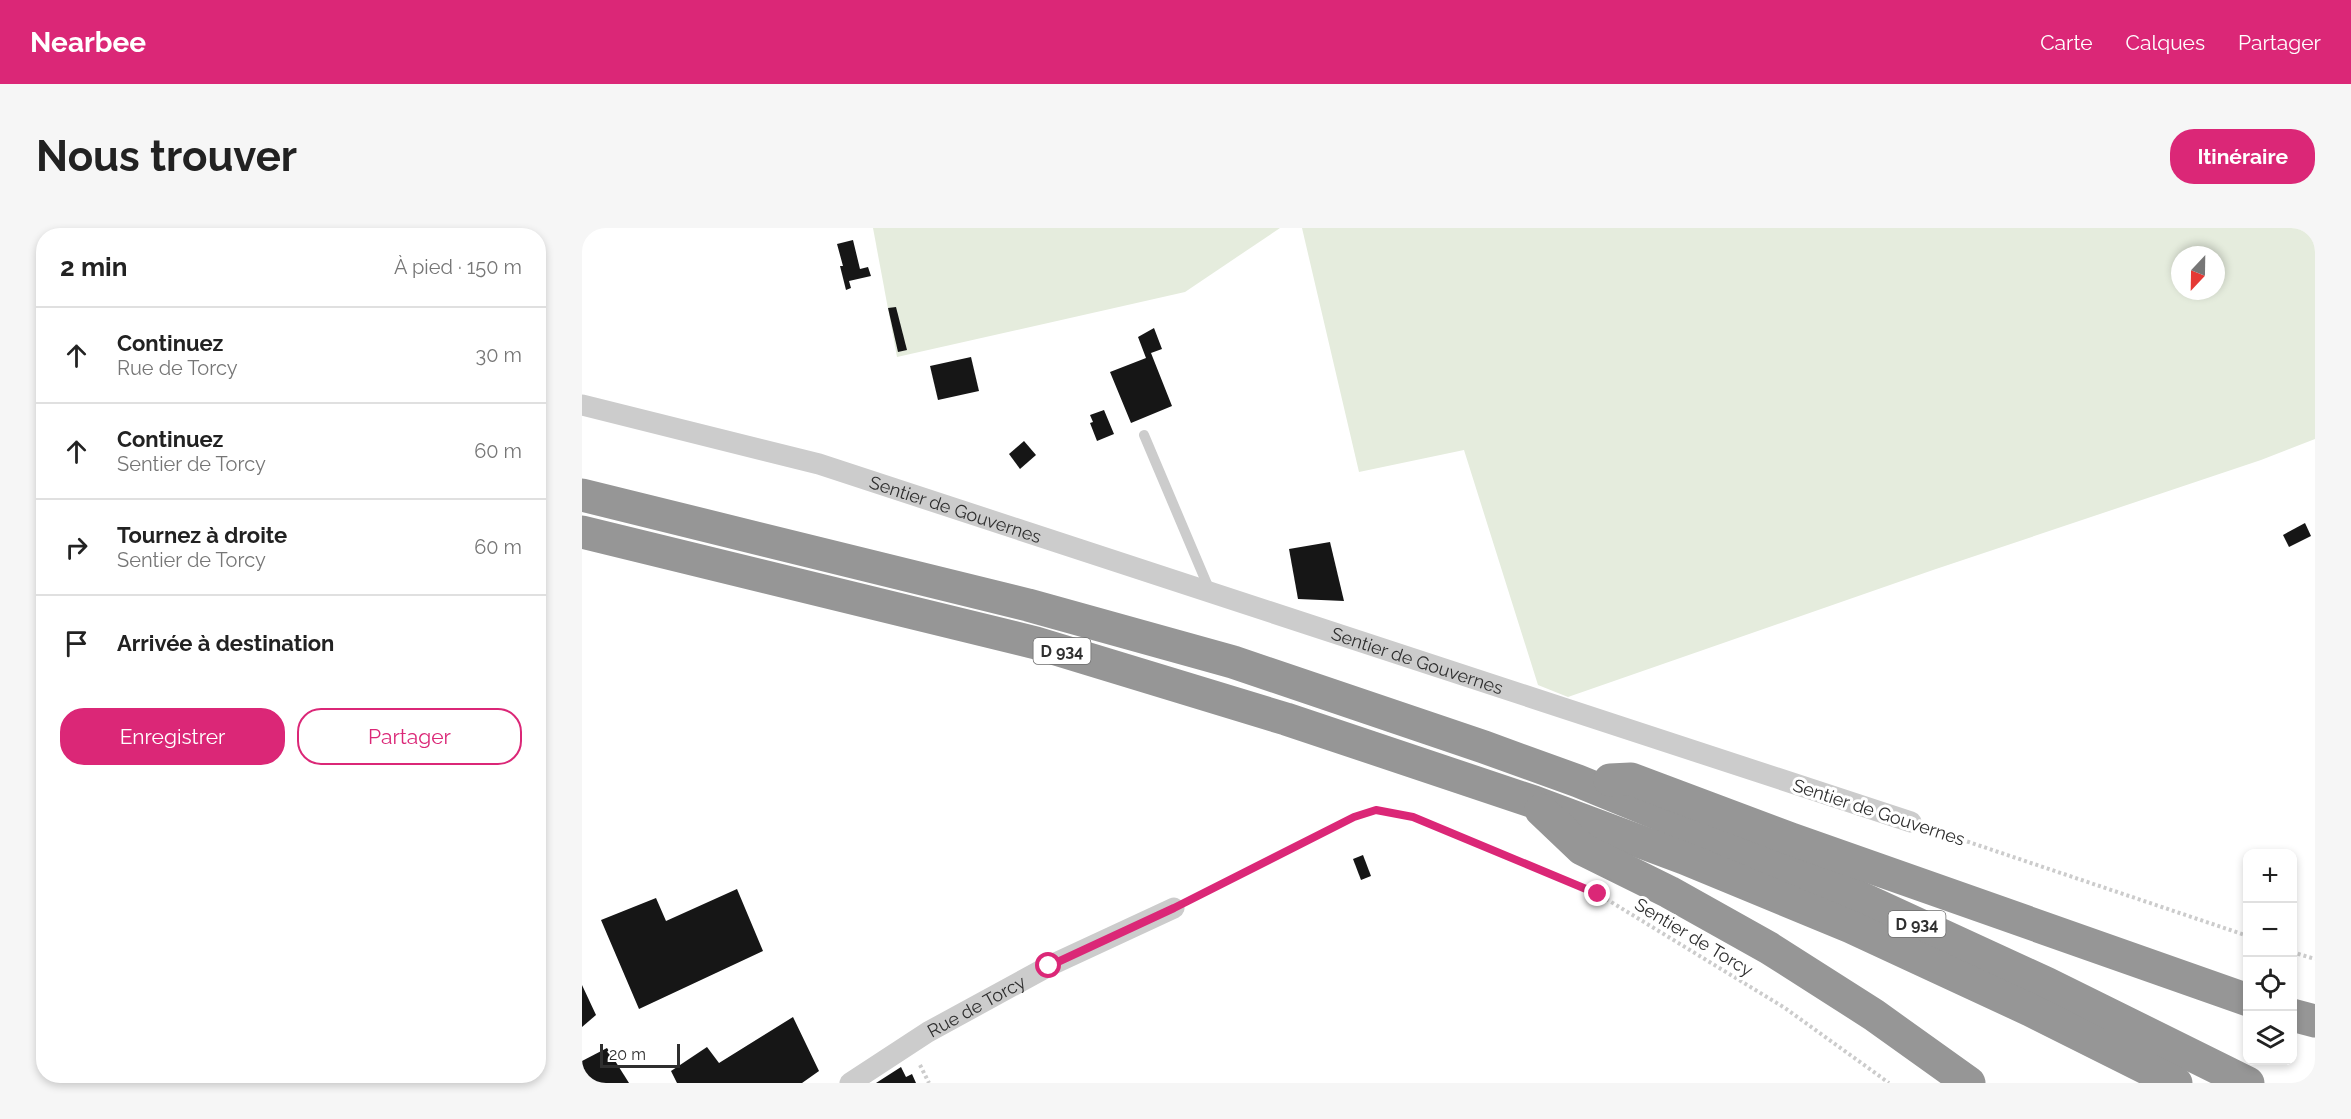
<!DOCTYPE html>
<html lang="fr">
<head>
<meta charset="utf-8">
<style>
	:root { --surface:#fff; --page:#f6f6f6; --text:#222; --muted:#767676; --line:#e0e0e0; --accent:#db2777 }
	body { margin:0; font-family:Raleway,sans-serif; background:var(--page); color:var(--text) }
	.controls { position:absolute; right:18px; bottom:18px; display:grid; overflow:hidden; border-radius:12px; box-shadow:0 3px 9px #0003 }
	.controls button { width:54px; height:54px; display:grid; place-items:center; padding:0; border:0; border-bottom:2px solid var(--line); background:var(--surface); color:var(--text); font:30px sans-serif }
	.compass { position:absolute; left:1589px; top:18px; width:54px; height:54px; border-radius:50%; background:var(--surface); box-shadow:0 3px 9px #0003; rotate:202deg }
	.scale { position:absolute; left:18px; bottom:15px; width:80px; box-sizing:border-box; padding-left:6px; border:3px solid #2f2f2f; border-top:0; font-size:16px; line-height:21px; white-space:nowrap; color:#2f2f2f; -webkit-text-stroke:4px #fff; paint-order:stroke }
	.stop { position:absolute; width:18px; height:18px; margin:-14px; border:4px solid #db2777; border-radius:50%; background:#fff }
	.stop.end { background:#db2777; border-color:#fff; box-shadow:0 2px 6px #0008 }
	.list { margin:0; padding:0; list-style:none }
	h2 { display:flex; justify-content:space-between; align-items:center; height:78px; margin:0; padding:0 24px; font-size:26px }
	h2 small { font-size:20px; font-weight:400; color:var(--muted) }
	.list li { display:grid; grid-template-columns:39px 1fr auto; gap:18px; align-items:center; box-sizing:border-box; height:96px; padding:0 24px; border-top:2px solid var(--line) }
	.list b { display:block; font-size:22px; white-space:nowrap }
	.list p { margin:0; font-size:20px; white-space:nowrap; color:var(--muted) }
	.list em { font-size:20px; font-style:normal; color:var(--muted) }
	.actions { display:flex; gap:12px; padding:18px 24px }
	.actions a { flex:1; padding:14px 0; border:2px solid var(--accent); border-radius:24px; text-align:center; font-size:21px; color:var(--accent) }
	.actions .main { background:var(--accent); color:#fff }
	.icon { flex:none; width:33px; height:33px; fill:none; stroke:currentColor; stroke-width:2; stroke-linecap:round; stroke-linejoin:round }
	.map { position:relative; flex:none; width:1733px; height:855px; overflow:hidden; border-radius:24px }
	header { display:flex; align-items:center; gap:36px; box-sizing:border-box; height:84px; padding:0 30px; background:var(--accent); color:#fff }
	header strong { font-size:28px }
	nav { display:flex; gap:33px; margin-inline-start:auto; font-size:21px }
	.intro { display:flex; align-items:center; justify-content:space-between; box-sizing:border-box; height:144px; padding:0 36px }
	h1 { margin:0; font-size:42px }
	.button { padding:15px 27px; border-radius:24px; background:var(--accent); color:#fff; font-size:21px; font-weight:700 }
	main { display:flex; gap:36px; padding:0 36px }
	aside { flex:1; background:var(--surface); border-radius:24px; box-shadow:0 3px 9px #0003 }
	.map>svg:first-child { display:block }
	.green { fill:#e5ecdd; fill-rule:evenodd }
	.building { fill:#161616 }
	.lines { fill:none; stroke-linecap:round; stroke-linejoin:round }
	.path { stroke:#ccc; stroke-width:4; stroke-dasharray:3 3; stroke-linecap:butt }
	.lane { stroke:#ccc; stroke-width:10 }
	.street { stroke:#ccc; stroke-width:21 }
	.highway { stroke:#969696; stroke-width:33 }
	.route { stroke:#db2777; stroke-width:8 }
	.labels { text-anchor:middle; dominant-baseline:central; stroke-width:6; stroke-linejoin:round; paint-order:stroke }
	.shield { fill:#fff; stroke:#6d6d6d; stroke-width:1.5 }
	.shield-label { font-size:16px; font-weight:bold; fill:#2f2f2f }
	.street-label { font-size:18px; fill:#2f2f2f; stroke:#fff }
</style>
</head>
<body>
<header>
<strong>Nearbee</strong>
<nav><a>Carte</a><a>Calques</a><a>Partager</a></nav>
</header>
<div class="intro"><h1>Nous trouver</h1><a class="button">Itinéraire</a></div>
<main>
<aside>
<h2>2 min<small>À pied · 150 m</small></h2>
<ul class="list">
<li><svg class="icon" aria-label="ahead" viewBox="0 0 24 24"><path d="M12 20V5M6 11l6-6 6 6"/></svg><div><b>Continuez</b><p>Rue de Torcy</p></div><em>30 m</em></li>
<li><svg class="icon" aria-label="ahead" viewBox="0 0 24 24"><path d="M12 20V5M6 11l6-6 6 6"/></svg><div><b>Continuez</b><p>Sentier de Torcy</p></div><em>60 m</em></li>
<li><svg class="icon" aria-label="right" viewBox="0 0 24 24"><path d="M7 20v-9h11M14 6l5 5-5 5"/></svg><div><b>Tournez à droite</b><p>Sentier de Torcy</p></div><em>60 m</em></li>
<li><svg class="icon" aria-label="arrive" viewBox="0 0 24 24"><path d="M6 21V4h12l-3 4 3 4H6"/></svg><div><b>Arrivée à destination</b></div></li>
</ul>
<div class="actions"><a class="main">Enregistrer</a><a>Partager</a></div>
</aside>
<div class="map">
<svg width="1733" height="855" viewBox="0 0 1733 855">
	<rect width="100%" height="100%" fill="#fff"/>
	<g class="green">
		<polygon points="291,0 698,0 603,64 315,129"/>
		<path d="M720,0H1733V211L1679,232L1351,342L986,469L956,457L882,222L777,244ZM1598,27H1634V63H1598Z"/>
	</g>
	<g class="building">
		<polygon points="271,12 278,41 286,39 289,48 267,53 269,60 264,62 258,38 261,38 255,16"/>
		<polygon points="314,79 325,122 316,124 306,80"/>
		<polygon points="572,100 580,121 569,125 590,178 549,195 528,144 564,130 556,109"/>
		<polygon points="389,129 397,163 356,172 348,138"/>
		<polygon points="522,182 532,206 515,213 508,195 511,194 508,187"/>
		<polygon points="442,213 454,227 438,241 427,226"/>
		<polygon points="1723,295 1729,308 1707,319 1701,307"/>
		<polygon points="748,314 762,373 716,371 707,321"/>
		<polygon points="781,627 789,648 779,652 771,631"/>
		<polygon points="155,661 181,723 57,781 19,692 74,670 84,693"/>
		<polygon points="0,757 14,787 0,799"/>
		<polygon points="211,789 237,843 220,855 95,855 89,843 125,819 137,835"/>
		<polygon points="25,820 47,855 0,855 0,833"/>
		<polygon points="319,839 324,849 330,846 334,855 294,855"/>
	</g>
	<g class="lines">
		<g class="path">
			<polyline points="1351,602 1666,708"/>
			<polyline points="612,670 772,589 794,582 831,589 1016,666 1203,780 1307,855"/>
			<polyline points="1710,724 1733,731"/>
			<polyline points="338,837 347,855"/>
		</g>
		<polyline class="lane" points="562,207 628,363"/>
		<g class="street">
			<path id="s1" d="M0,177L237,236L1329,594"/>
			<path id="s2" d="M268,855L346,804L467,738L592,680"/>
		</g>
		<g class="highway">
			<polyline points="0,267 446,377 651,434 902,519 996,553 1255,659 1466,756 1666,855"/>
			<polyline points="0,304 454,415 704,491 952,574 1102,630 1269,699 1448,782 1594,855"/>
			<polyline points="1028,552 1049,551 1209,611 1666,772"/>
			<polyline points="959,582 1000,621 1087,664 1187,720 1292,787 1387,855"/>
			<polyline points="1710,787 1733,793"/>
		</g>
	</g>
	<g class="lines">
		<polyline class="route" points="467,738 592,680 772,589 794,582 831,589 1016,666"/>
	</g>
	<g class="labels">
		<g class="shield">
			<rect x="451.5" y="410" width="57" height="26" rx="4.5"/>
			<rect x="1306.5" y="683" width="57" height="26" rx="4.5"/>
		</g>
		<g class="shield-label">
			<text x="480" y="423">D 934</text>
			<text x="1335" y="696">D 934</text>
		</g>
		<g class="street-label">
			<text stroke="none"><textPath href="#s1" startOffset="388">Sentier de Gouvernes</textPath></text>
			<text stroke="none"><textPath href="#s1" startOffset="874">Sentier de Gouvernes</textPath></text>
			<text transform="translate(1297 584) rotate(18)">Sentier de Gouvernes</text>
			<text transform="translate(1112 709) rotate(31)">Sentier de Torcy</text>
			<text stroke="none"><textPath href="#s2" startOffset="148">Rue de Torcy</textPath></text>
		</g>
	</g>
</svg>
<div class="controls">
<button>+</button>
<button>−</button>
<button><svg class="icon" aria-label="locate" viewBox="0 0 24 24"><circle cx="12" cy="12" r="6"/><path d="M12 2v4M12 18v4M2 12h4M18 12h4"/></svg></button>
<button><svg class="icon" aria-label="layers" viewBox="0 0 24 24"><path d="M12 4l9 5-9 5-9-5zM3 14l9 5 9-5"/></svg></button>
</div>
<svg class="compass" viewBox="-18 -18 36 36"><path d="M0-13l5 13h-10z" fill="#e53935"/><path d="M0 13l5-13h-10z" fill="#767676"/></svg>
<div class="scale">20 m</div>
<div class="stop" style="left:467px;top:738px"></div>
<div class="stop end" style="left:1016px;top:666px"></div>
</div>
</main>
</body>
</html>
